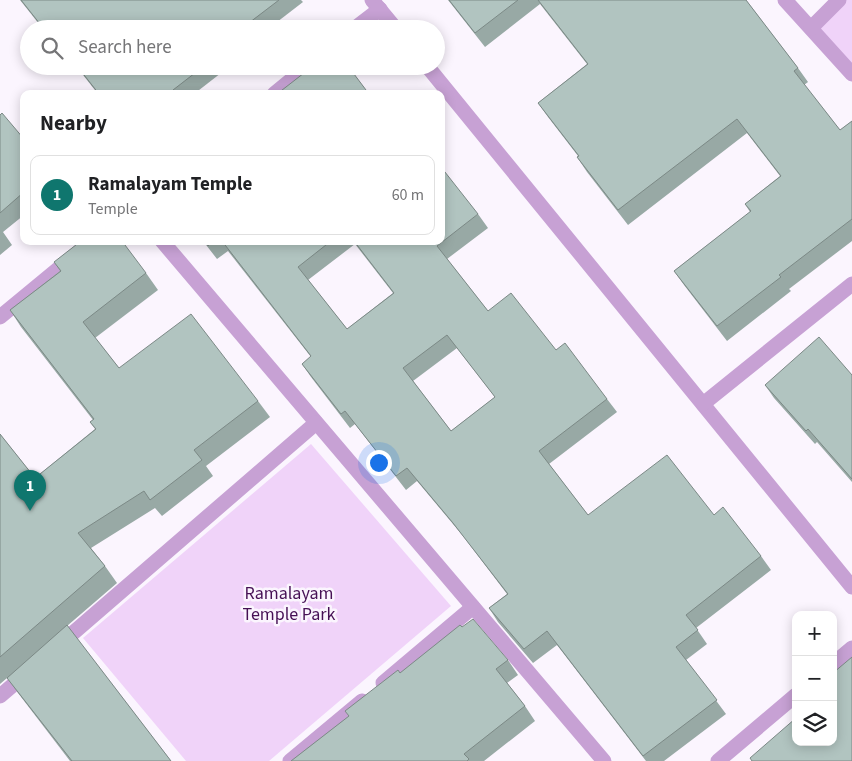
<!DOCTYPE html>
<html lang="en">
<head>
<meta charset="utf-8">
<style>
	:root { --surface:#fff; --page:#f6f6f6; --text:#202124; --muted:#757577; --line:#e0e0e0; --accent:#0f766e }
	body { margin:0; font-family:"Source Sans 3",sans-serif; background:var(--page); color:var(--text) }
	.controls { position:absolute; right:15px; bottom:15px; display:grid; overflow:hidden; border-radius:10px; box-shadow:0 2px 12px #0003 }
	.controls button { width:45px; height:45px; display:grid; place-items:center; padding:0; border:0; border-bottom:1px solid var(--line); background:var(--surface); color:var(--text); font:25px sans-serif }
	.you { position:absolute; left:378px; top:462px; width:18px; height:18px; margin:-12px; border:4px solid #fff; border-radius:50%; background:#1a73e8; box-shadow:0 0 0 8px #1a73e833 }
	.badge { display:grid; place-items:center; width:32px; height:32px; border-radius:50%; background:var(--accent); color:#fff; font-size:16px; font-weight:700 }
	.pin { position:absolute; translate:-50% -41px; filter:drop-shadow(0 1px 2px #0008) }
	.pin::after { content:''; position:absolute; top:26px; width:18px; height:15px; background:inherit; clip-path:polygon(0 0,100% 0,50% 100%) }
	.list { margin:0; padding:0; list-style:none }
	h2 { display:flex; justify-content:space-between; align-items:center; height:65px; margin:0; padding:0 20px; font-size:21px }
	h2 small { font-size:16px; font-weight:400; color:var(--muted) }
	.list li { display:grid; grid-template-columns:32px 1fr auto; gap:15px; align-items:center; box-sizing:border-box; height:80px; margin:0 10px 10px; padding:0 10px; border:1px solid var(--line); border-radius:10px }
	.list b { display:block; font-size:19px; white-space:nowrap }
	.list p { margin:0; font-size:16px; white-space:nowrap; color:var(--muted) }
	.list em { font-size:16px; font-style:normal; color:var(--muted) }
	.icon { flex:none; width:28px; height:28px; fill:none; stroke:currentColor; stroke-width:2; stroke-linecap:round; stroke-linejoin:round }
	.map { position:relative; flex:none; width:852px; height:761px; overflow:hidden }
	.search { position:absolute; background:var(--surface); box-shadow:0 2px 12px #0003; left:20px; top:20px; width:425px; height:55px; display:flex; align-items:center; gap:12px; box-sizing:border-box; padding:0 18px; border-radius:28px; color:var(--muted); font-size:19px }
	.panel { position:absolute; background:var(--surface); box-shadow:0 2px 12px #0003; left:20px; top:90px; width:425px; height:155px; border-radius:10px }
	.map>svg:first-child { display:block }
	.green { fill:#f0d3f9 }
	.lines { fill:none; stroke-linecap:round; stroke-linejoin:round }
	.minor { stroke:#c7a1d4; stroke-width:15 }
	.wall { fill:#98a9a5; fill-rule:evenodd }
	.building { fill:#b1c4c0; stroke:#7c8986; fill-rule:evenodd }
	.labels { text-anchor:middle; dominant-baseline:central; stroke-width:5; stroke-linejoin:round; paint-order:stroke }
	.park-label { font-size:18px; fill:#461055; stroke:#fbf5fe }
</style>
</head>
<body>
<div class="map">
<svg width="852" height="761" viewBox="0 0 852 761">
	<rect width="100%" height="100%" fill="#fbf5fe"/>
	<g class="green">
		<polygon points="839,0 852,0 852,74 811,28"/>
		<polygon points="311,444 451,606 269,761 186,761 83,638"/>
	</g>
	<g class="lines">
		<g class="minor">
			<polyline points="372,0 396,29"/>
			<polyline points="785,0 852,74"/>
			<polyline points="811,28 839,0"/>
			<polyline points="354,29 380,9"/>
			<polyline points="427,66 852,587"/>
			<polyline points="274,94 308,66"/>
			<polyline points="162,241 604,761"/>
			<polyline points="0,317 92,241"/>
			<polyline points="703,404 852,284"/>
			<polyline points="58,646 316,423"/>
			<polyline points="833,664 852,648"/>
			<polyline points="383,683 473,607"/>
			<polyline points="0,696 27,673"/>
			<polyline points="290,761 362,701"/>
			<polyline points="718,761 796,695"/>
		</g>
	</g>
	<g class="wall">
		<polygon points="20,0 301,0 303,2 268,29 43,29"/>
		<polygon points="448,0 746,0 798,68 808,82 804,85 840,130 852,121 852,241 789,289 791,291 727,341 684,285 674,271 750,212 745,204 780,176 747,133 628,225 587,172 577,157 578,156 548,117 538,103 587,64 540,4 485,47"/>
		<polygon points="76,66 230,66 194,94 98,94"/>
		<polygon points="0,115 24,139 24,215 3,232 12,245 0,255"/>
		<path d="M478,214L488,228L447,259L488,311L556,350L607,399L617,412L549,464L588,515H714L761,556L771,570L696,628L707,644L686,660L726,714L664,761H646L557,645L533,663L498,622L489,608L507,594L463,536L417,481L406,490L355,424L350,428L311,377L302,364L311,357L228,251L217,259L203,241H441ZM355,244L393,293L347,329L308,280ZM457,348L495,397L451,431L413,381Z"/>
		<polygon points="54,262 146,273 158,290 95,338 119,368 258,401 270,417 206,466 213,476 162,516 155,508 91,548 105,566 117,583 67,626 171,761 70,761 18,693 7,678 0,684 0,434 35,478 95,429 90,422 93,420 21,327 10,310 60,271"/>
		<polygon points="852,375 852,482 817,442 815,444 774,398 765,385"/>
		<polygon points="462,627 508,660 518,675 507,683 525,706 535,721 484,761 291,761 349,716 400,673"/>
	</g>
	<g class="building">
		<polygon points="21,0 279,0 241,29 44,29"/>
		<polygon points="449,0 518,0 475,33"/>
		<polygon points="538,0 746,0 798,68 794,71 840,130 852,121 852,219 779,275 781,277 717,326 674,271 751,211 745,204 781,176 737,119 618,210 577,157 579,156 538,103 588,64"/>
		<polygon points="77,66 204,66 173,90 176,94 99,94"/>
		<polygon points="313,66 348,66 369,94 277,94"/>
		<polygon points="2,113 24,139 24,192 0,213 0,115"/>
		<path d="M441,167L478,214L437,246L488,311L511,293L556,350L565,343L607,399L539,451L588,515L667,455L714,515L723,507L761,556L686,615L698,630L676,647L717,700L643,756L547,631L524,649L489,608L508,594L453,523L407,468L396,476L345,411L341,414L302,364L311,356L222,241H331L298,267L347,329L394,293L354,241H441ZM447,335L495,397L451,431L403,368Z"/>
		<polygon points="81,241 122,241 146,273 83,322 119,368 191,314 258,401 194,450 202,460 150,500 144,491 78,533 105,566 0,657 0,434 35,478 96,429 90,422 94,419 10,310 61,271 54,262"/>
		<polygon points="204,241 213,241 208,246"/>
		<polygon points="819,337 852,375 852,479 808,429 806,431 765,385"/>
		<polygon points="473,619 508,660 496,669 525,706 464,754 469,759 467,761 291,761 349,716 345,711 398,670 400,673 460,625 462,627"/>
		<polygon points="67,625 171,761 72,761 7,678"/>
		<polygon points="852,657 852,761 752,761 750,758 796,718 796,742 833,742 833,673"/>
	</g>
	<g class="labels">
		<g class="park-label">
			<text x="289" y="593">Ramalayam<tspan x="289" dy="21">Temple Park</tspan></text>
		</g>
	</g>
</svg>
<div class="controls">
<button>+</button>
<button>−</button>
<button><svg class="icon" aria-label="layers" viewBox="0 0 24 24"><path d="M12 4l9 5-9 5-9-5zM3 14l9 5 9-5"/></svg></button>
</div>
<div class="you"></div>
<div class="pin badge" style="left:30px;top:511px">1</div>
<div class="search"><svg class="icon" aria-label="search" viewBox="0 0 24 24"><circle cx="10" cy="10" r="6"/><path d="M15 15l6 6"/></svg>Search here</div>
<section class="panel">
<h2>Nearby<small></small></h2>
<ul class="list">
<li><span class="badge">1</span><div><b>Ramalayam Temple</b><p>Temple</p></div><em>60 m</em></li>
</ul>
</section>
</div>
</body>
</html>
